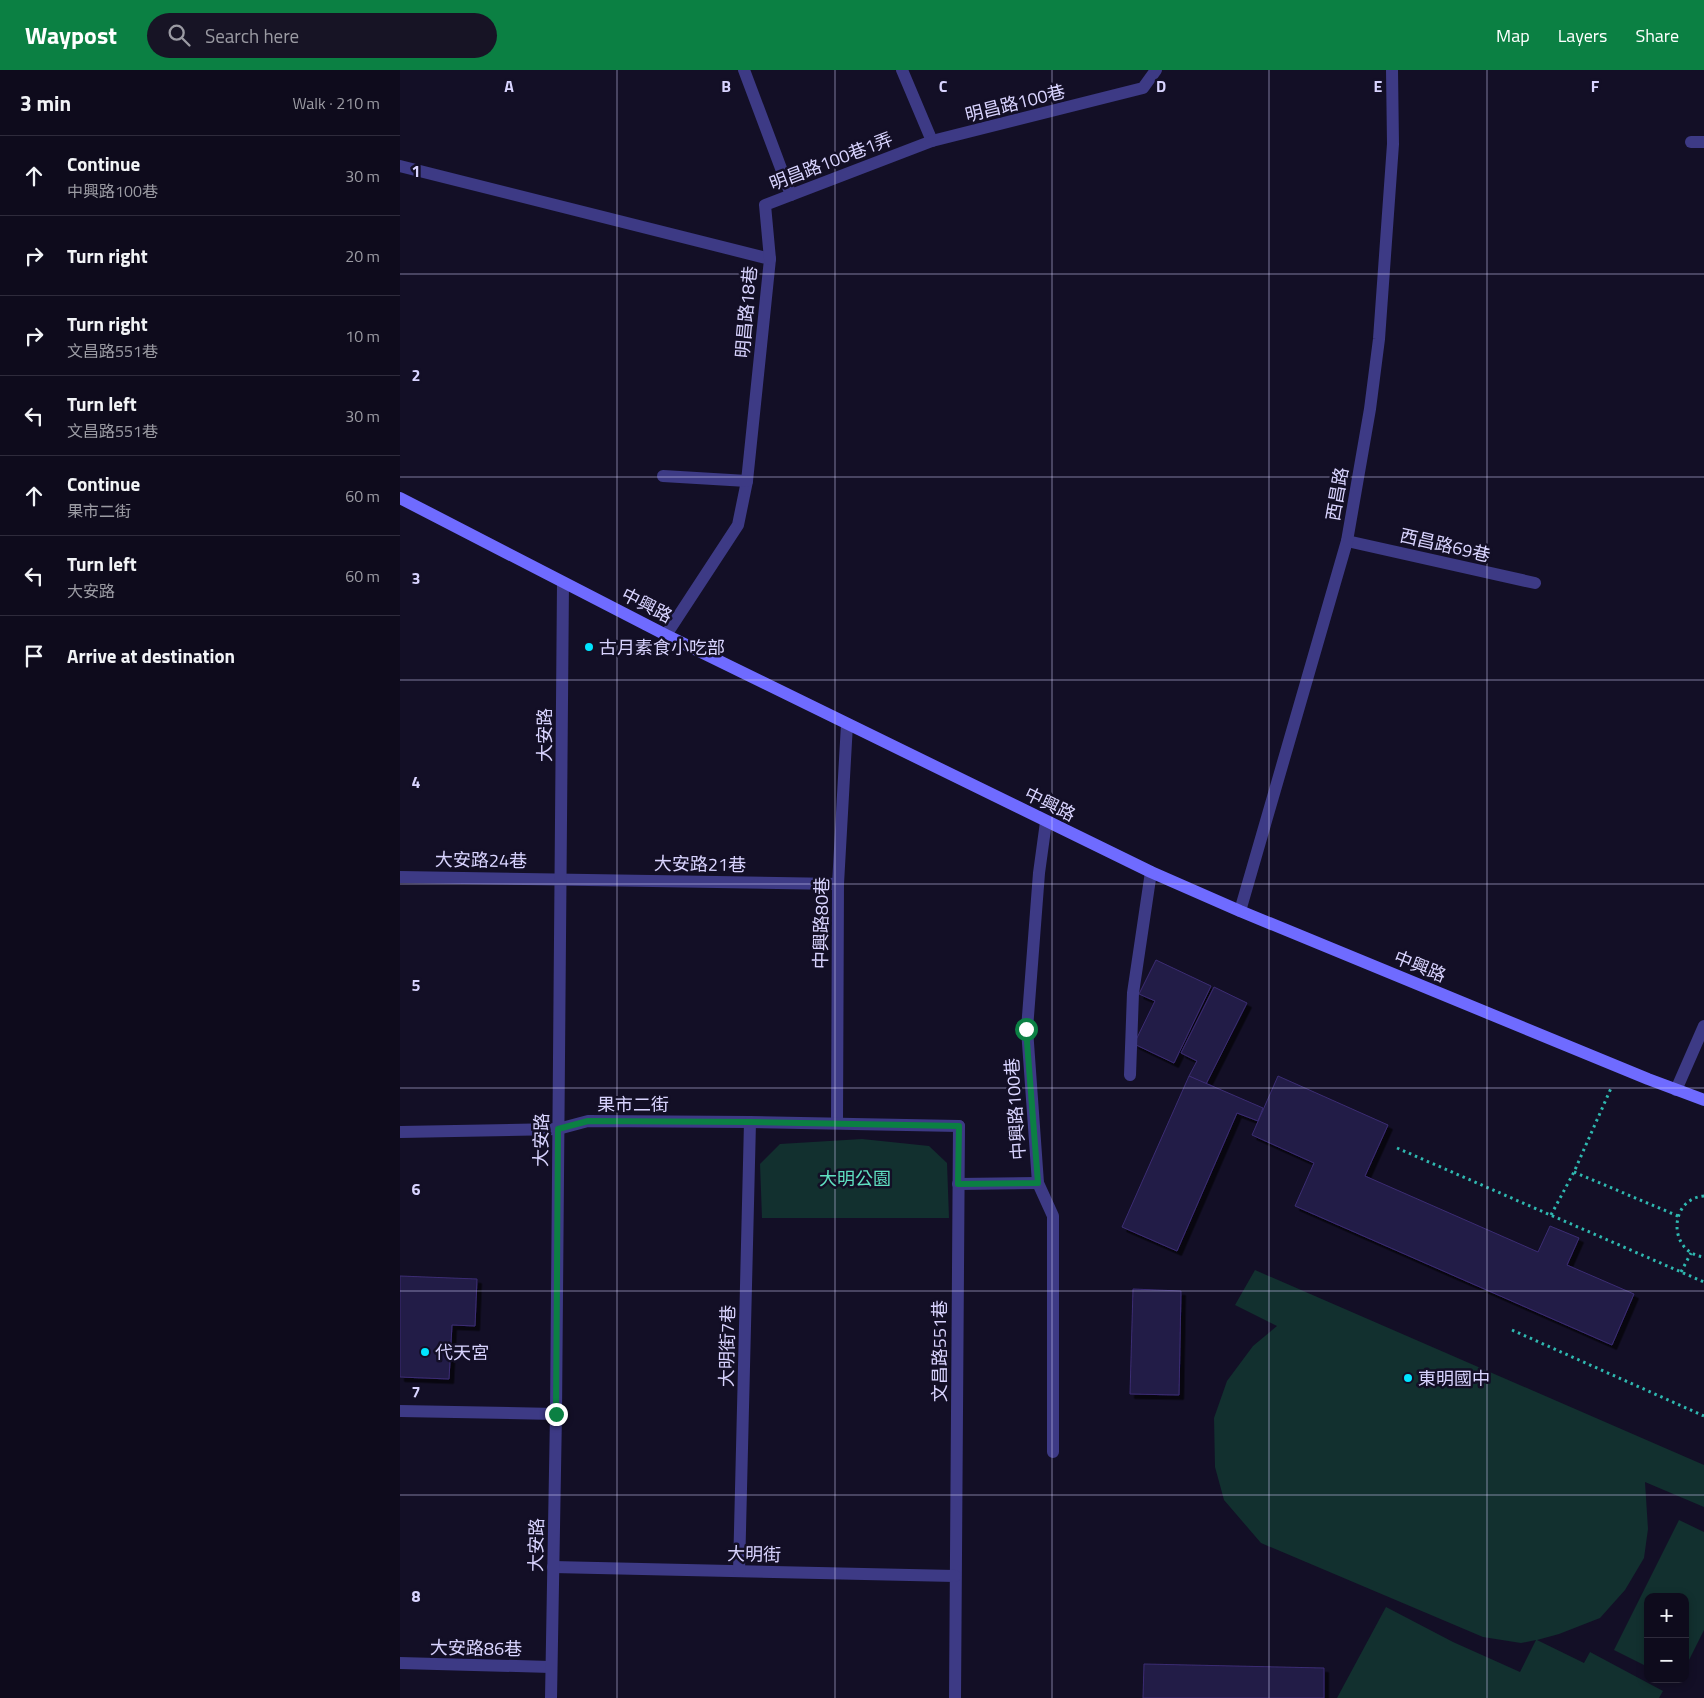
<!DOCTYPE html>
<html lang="en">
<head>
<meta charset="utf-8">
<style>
	:root { --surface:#0e0b1c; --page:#171425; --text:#f1f3f6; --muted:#9b9ba3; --line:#2e2b3b; --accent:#0b8043 }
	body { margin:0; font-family:"Titillium Web","Noto Sans TC",sans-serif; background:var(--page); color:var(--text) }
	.controls { position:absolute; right:15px; bottom:15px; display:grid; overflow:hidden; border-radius:10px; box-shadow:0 2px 8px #0003 }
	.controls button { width:45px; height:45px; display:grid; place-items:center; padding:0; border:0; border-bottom:1px solid var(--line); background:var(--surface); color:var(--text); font:25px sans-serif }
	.stop { position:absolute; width:15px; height:15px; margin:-11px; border:4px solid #0b8043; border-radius:50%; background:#fff }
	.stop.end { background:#0b8043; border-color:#fff; box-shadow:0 1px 5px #0008 }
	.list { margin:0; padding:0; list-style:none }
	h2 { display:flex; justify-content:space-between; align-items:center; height:65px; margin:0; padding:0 20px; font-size:21px }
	h2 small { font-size:16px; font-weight:400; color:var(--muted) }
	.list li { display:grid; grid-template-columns:32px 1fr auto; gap:15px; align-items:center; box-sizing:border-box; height:80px; padding:0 20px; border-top:1px solid var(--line) }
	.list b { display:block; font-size:19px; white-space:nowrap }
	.list p { margin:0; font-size:16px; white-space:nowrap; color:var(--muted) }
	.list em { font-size:16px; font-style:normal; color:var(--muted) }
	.icon { flex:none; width:28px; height:28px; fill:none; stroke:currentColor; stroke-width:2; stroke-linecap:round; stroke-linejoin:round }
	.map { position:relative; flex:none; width:1304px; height:1628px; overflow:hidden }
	header { display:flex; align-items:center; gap:30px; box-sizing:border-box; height:70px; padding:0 25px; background:var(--accent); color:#fff }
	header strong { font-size:24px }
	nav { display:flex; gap:28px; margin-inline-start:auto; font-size:18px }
	.search { width:350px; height:45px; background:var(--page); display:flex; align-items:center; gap:12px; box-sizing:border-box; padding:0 18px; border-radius:28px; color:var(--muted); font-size:19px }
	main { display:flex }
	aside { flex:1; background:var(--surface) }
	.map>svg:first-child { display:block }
	.green { fill:#12302f }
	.building { fill:#241b47; stroke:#3b2d73; filter:url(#shadow) }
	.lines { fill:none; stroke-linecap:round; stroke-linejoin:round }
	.path { stroke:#2fb8b0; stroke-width:3; stroke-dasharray:2.5 4; stroke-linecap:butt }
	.lane { stroke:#3d3a85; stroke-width:12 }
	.street { stroke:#3d3a85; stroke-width:12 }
	.secondary { stroke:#6f6bff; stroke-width:12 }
	.route { stroke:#0b8043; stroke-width:6 }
	.grid { fill:none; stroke:#d9d4ff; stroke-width:1; stroke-opacity:0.55 }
	.poi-dot { fill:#00e5ff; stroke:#130f26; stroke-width:2 }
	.labels { text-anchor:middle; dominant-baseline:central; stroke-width:5; stroke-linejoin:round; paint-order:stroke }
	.street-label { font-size:18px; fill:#d9d4ff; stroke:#130f26 }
	.poi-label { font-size:18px; fill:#d9d4ff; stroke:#130f26; text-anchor:start }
	.park-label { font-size:18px; fill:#5fe0c0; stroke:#130f26 }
	.grid-label { font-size:16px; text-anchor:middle; font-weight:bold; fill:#d9d4ff; stroke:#130f26; stroke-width:5; stroke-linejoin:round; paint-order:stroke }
</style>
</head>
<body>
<header>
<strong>Waypost</strong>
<div class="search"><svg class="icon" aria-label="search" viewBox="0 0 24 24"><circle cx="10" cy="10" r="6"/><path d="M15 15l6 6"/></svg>Search here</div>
<nav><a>Map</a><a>Layers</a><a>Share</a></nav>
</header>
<main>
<aside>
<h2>3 min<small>Walk · 210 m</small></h2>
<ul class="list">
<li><svg class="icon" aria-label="ahead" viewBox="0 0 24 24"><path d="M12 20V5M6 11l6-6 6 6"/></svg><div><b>Continue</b><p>中興路100巷</p></div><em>30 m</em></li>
<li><svg class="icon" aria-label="right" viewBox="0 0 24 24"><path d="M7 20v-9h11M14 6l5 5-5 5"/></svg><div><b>Turn right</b></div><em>20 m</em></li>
<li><svg class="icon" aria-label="right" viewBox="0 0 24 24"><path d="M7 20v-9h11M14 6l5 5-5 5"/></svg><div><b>Turn right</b><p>文昌路551巷</p></div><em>10 m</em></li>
<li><svg class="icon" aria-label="left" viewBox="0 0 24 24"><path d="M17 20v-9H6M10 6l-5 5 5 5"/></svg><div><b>Turn left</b><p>文昌路551巷</p></div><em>30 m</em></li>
<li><svg class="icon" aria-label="ahead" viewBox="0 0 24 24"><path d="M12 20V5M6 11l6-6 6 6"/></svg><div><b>Continue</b><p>果市二街</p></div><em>60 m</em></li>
<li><svg class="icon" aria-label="left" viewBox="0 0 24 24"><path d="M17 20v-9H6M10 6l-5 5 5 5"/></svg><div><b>Turn left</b><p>大安路</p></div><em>60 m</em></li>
<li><svg class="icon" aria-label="arrive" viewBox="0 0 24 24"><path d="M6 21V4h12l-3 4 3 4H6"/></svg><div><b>Arrive at destination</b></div></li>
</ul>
</aside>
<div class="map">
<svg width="1304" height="1628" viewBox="0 0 1304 1628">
	<defs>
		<filter id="shadow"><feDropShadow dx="4.5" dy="4.5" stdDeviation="0" flood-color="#0009"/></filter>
	</defs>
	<rect width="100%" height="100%" fill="#130f26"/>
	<g class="green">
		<polygon points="462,1069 529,1076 547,1093 549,1148 362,1148 360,1094 380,1074"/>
		<polygon points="855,1200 1304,1395 1304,1437 1245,1412 1248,1459 1244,1488 1225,1520 1200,1548 1159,1564 1137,1570 1184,1593 1190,1582 1263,1621 1259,1628 937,1628 986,1537 1053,1572 1120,1602 1136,1570 1121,1573 1083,1567 861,1473 824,1430 815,1397 814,1348 827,1311 853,1276 877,1256 835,1235"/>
		<polygon points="1279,1450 1304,1462 1304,1560 1285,1598 1285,1527 1248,1527 1248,1597 1214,1580"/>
	</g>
	<g class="building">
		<polygon points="756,890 811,916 774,993 734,974 755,931 739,924"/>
		<polygon points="814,917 847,933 806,1014 789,1006 797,991 781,983"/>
		<polygon points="789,1006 863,1038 858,1051 837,1043 777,1181 722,1157"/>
		<polygon points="878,1006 988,1055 965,1106 1138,1182 1150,1156 1179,1168 1167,1195 1234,1224 1212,1275 895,1136 914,1093 852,1065"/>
		<polygon points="0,1206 77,1209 75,1256 52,1255 49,1309 0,1307"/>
		<polygon points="733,1219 781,1221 779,1325 730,1324"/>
		<polygon points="744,1594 924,1598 924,1628 743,1628"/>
	</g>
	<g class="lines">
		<g class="path">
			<polyline points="997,1078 1304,1212"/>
			<polyline points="1174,1102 1278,1146"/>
			<path d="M1304,1126C1268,1129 1268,1183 1304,1187"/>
			<polyline points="1151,1145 1174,1102 1212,1016"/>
			<polyline points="1281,1202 1291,1183"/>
			<polyline points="1112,1260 1304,1346"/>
		</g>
		<g class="lane">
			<polyline points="344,0 391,125"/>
			<polyline points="502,0 532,71"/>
			<polyline points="1291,72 1304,72"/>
			<polyline points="0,96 370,189 347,411 338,455 266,565"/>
			<polyline points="370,189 365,135 532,71 743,18 756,0"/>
			<polyline points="263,406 347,411"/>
			<polyline points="947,471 1135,513"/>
			<polyline points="646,752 639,803 627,959 638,1113 653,1146 653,1382"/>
			<polyline points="0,807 438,814"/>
			<polyline points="730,1005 733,923 751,802"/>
			<polyline points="1276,1020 1304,956"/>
			<polyline points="0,1062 158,1059"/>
			<polyline points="558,1114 638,1113"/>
			<polyline points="0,1341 156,1344"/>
			<polyline points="0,1593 151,1597"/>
			<polyline points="555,1628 559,1056"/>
		</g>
		<g class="street">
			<polyline points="840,841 947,471 970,339 979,269 993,74 992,0"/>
			<polyline points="437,1053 438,814 447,654"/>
			<polyline points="158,1059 188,1051 350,1052 559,1056"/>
			<polyline points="153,1497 555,1506"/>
			<polyline points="339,1501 350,1052"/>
			<polyline points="151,1628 156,1344 163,513"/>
		</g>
		<polyline class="secondary" points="0,428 266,565 751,802 840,841 1248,1009 1304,1030"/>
	</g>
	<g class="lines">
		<polyline class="route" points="156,1344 158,1059 188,1051 350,1052 559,1056 558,1114 638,1113 626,959"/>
	</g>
	<path class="grid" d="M217,0V1628M435,0V1628M652,0V1628M869,0V1628M1087,0V1628M0,204H1304M0,407H1304M0,610H1304M0,814H1304M0,1018H1304M0,1221H1304M0,1425H1304"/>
	<g class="poi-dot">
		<circle cx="189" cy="577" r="5"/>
		<circle cx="25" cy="1282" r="5"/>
		<circle cx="1008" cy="1308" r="5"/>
	</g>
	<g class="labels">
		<g class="street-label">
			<text transform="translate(615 33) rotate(-14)">明昌路100巷</text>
			<text transform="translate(431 91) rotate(-21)">明昌路100巷1弄</text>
			<text transform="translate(346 242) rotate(-85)">明昌路18巷</text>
			<text transform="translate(937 424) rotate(-80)">西昌路</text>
			<text transform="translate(1045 475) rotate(13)">西昌路69巷</text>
			<text transform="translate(247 535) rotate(27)">中興路</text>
			<text transform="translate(144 665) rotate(-90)">大安路</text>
			<text transform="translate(650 734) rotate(26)">中興路</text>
			<text transform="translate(81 790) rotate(1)">大安路24巷</text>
			<text transform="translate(300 794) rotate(1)">大安路21巷</text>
			<text transform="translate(421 853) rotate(-89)">中興路80巷</text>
			<text transform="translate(1020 896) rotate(22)">中興路</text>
			<text x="233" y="1034">果市二街</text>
			<text transform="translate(615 1039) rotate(-94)">中興路100巷</text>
			<text transform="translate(141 1070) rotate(-89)">大安路</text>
			<text transform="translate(327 1276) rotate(-89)">大明街7巷</text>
			<text transform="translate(539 1281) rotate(-90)">文昌路551巷</text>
			<text transform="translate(136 1475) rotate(-89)">大安路</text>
			<text transform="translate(354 1484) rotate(1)">大明街</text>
			<text transform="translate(76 1578) rotate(1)">大安路86巷</text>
		</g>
		<g class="poi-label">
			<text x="199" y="577">古月素食小吃部</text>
			<text x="35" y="1282">代天宮</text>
			<text x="1018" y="1308">東明國中</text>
		</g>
		<g class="park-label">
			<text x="455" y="1108">大明公園</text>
		</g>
	</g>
	<g class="grid-label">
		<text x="109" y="22">A</text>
		<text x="326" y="22">B</text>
		<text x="543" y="22">C</text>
		<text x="761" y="22">D</text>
		<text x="978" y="22">E</text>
		<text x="1195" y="22">F</text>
		<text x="16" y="107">1</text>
		<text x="16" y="311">2</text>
		<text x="16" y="514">3</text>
		<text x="16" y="718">4</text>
		<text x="16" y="921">5</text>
		<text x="16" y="1125">6</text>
		<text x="16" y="1328">7</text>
		<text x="16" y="1532">8</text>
	</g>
</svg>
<div class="controls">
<button>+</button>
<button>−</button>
</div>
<div class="stop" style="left:626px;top:959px"></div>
<div class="stop end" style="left:156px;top:1344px"></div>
</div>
</main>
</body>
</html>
